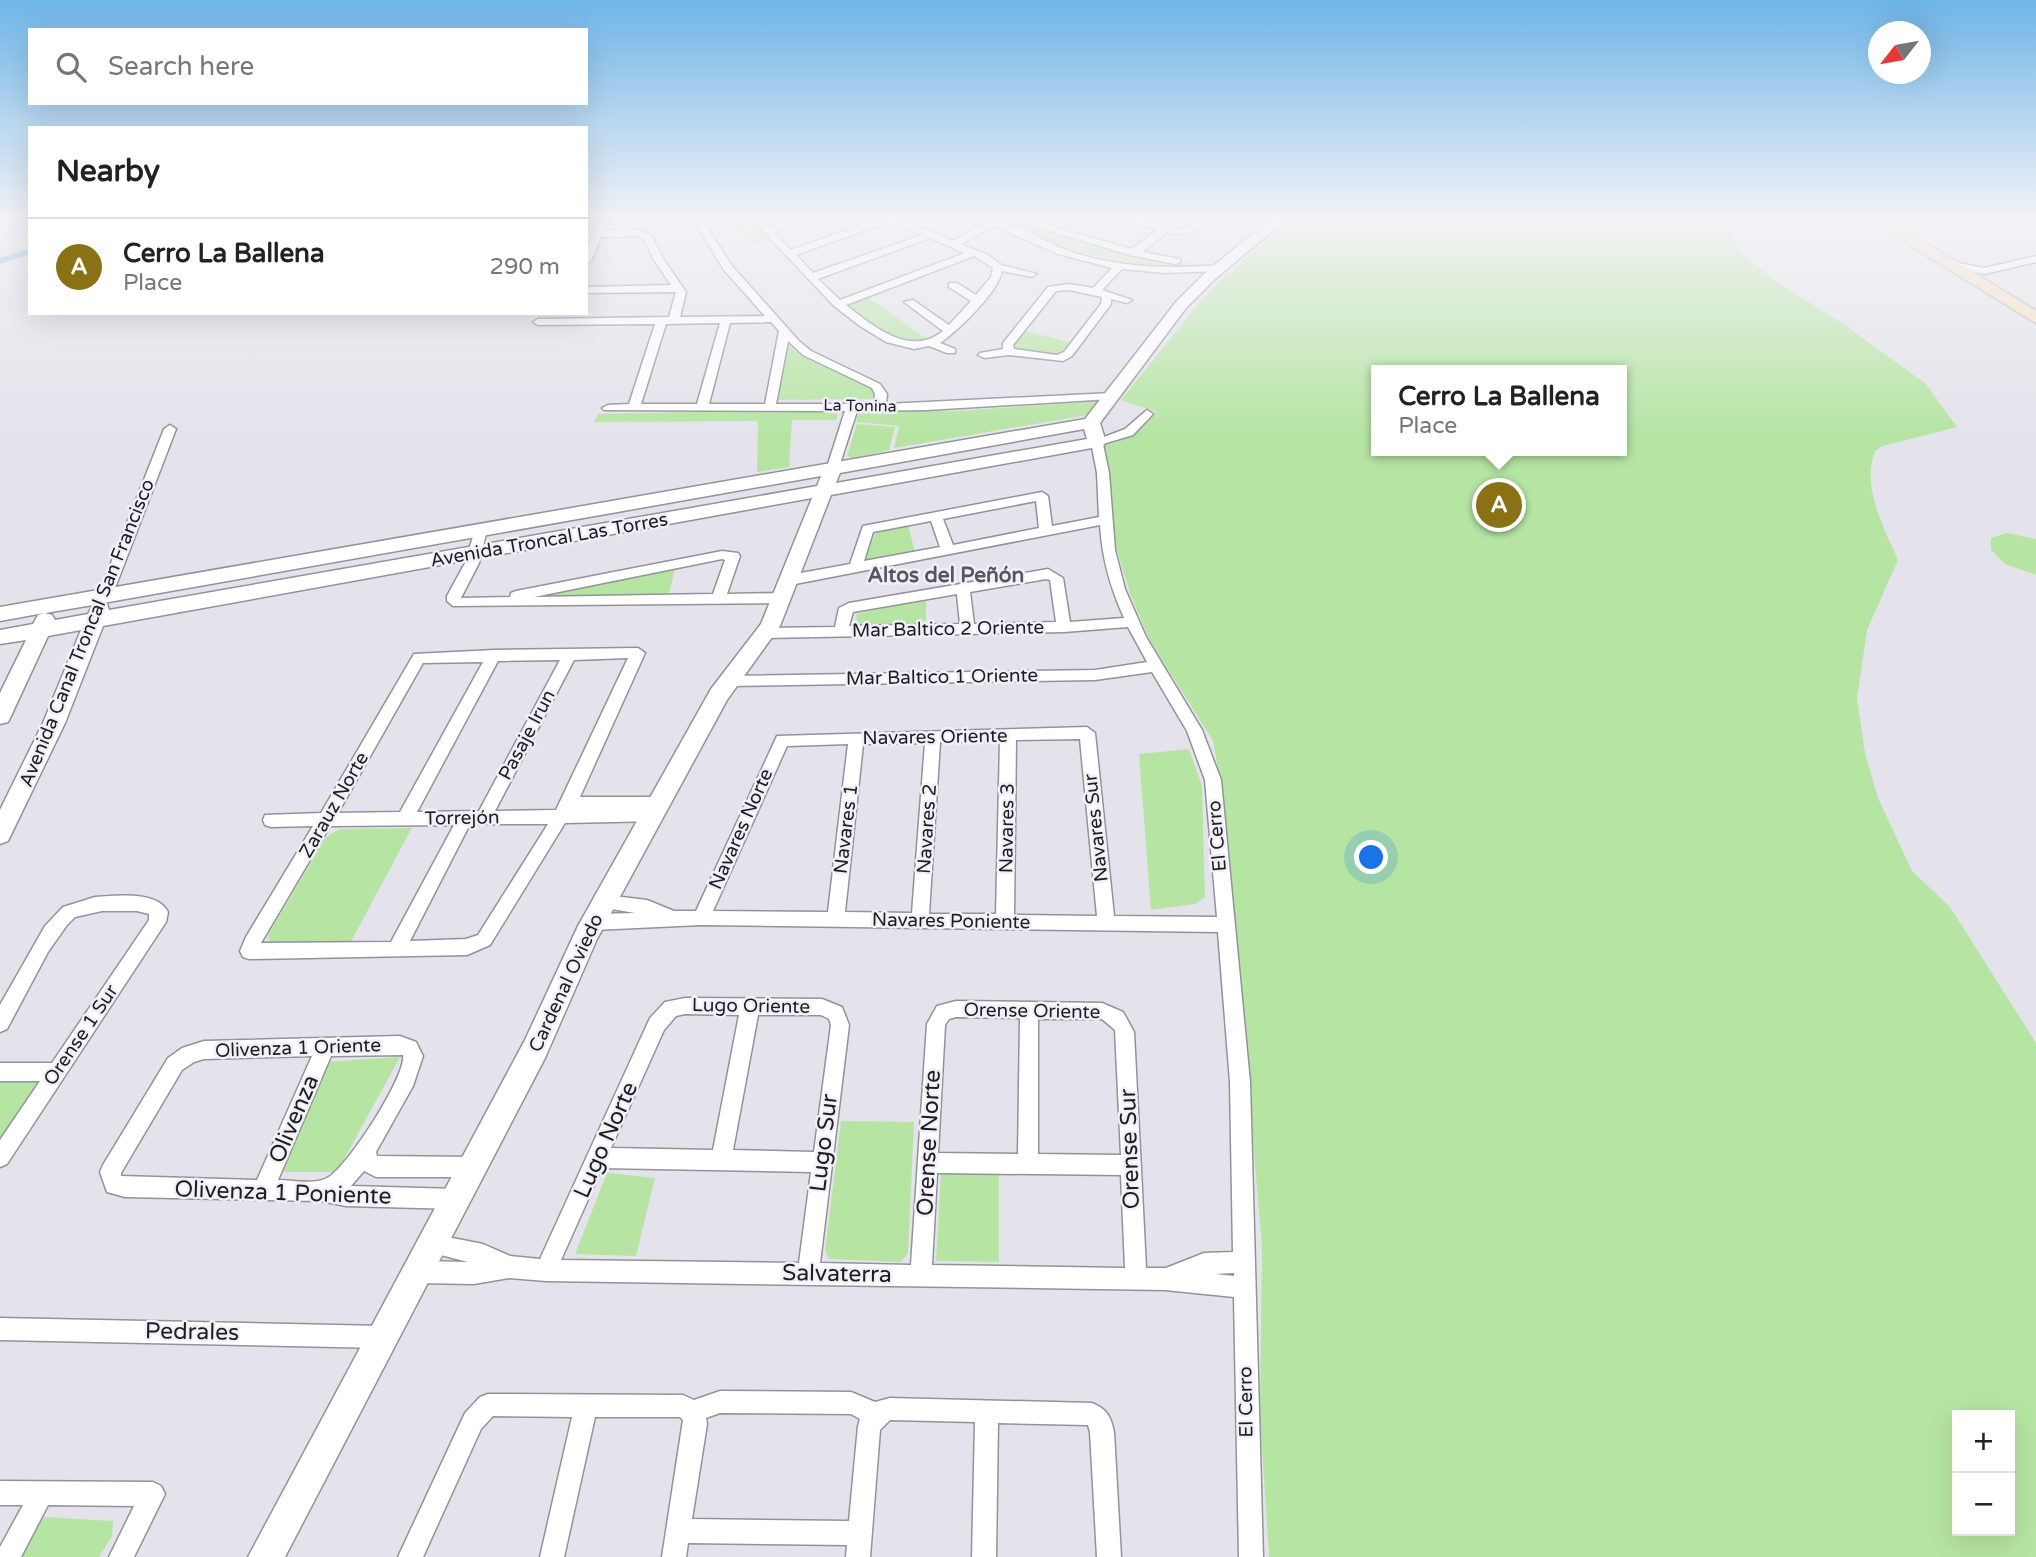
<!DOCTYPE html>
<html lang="en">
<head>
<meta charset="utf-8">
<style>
	:root { --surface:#fff; --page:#f6f6f6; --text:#222; --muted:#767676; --line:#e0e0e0; --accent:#8a7214 }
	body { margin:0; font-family:"Varela Round",sans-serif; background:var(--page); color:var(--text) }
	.controls { position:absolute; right:21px; bottom:21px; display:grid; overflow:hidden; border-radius:0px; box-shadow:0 7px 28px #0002 }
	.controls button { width:63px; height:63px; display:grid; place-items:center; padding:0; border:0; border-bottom:2px solid var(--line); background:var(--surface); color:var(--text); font:35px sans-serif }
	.compass { position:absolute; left:1868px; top:21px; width:63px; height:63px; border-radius:50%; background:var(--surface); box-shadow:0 7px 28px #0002; rotate:239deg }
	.you { position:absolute; left:1372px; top:858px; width:24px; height:24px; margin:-18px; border:5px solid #fff; border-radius:50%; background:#1a73e8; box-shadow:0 0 0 10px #1a73e833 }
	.badge { display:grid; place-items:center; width:46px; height:46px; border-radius:50%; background:var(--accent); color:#fff; font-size:23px; font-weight:700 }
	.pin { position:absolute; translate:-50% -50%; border:4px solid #fff; box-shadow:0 2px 7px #0006 }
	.popup { position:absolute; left:1371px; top:365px; width:256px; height:91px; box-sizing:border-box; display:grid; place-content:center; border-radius:0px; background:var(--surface); filter:drop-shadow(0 2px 5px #0005); font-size:23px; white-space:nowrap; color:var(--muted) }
	.popup b { font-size:26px; color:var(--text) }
	.popup::after { content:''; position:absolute; left:50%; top:100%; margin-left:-14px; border:14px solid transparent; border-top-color:var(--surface) }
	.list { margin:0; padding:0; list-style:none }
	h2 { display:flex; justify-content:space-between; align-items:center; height:91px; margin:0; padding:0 28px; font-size:30px }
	h2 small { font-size:23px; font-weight:400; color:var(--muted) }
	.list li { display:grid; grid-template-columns:46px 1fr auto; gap:21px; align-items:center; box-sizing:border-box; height:98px; padding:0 28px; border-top:2px solid var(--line) }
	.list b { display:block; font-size:26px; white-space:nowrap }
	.list p { margin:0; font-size:23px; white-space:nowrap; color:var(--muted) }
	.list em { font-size:23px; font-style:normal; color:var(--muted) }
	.icon { flex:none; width:38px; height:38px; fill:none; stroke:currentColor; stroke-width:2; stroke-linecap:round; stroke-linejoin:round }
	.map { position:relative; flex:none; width:2036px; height:1557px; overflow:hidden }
	.search { position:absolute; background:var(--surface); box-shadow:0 7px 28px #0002; left:28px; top:28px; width:560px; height:77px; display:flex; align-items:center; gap:18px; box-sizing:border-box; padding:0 24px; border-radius:0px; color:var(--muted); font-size:26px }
	.panel { position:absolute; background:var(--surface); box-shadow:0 7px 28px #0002; left:28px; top:126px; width:560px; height:189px; border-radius:0px }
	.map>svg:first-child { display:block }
	.green { fill:#b6e5a3; fill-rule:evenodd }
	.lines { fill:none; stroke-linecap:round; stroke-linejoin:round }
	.canal { fill:#58b6e7; fill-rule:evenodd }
	.street-casing { stroke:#93929a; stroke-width:3 }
	.secondary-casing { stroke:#93929a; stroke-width:3 }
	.primary-casing { stroke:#c0c0c1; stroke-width:4 }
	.street { fill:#fff; fill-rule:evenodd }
	.secondary { fill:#fff; fill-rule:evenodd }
	.primary { fill:#fae0bc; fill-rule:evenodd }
	.labels { text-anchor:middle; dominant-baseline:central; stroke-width:5; stroke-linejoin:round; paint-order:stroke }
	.far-street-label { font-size:16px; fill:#1e1e21; stroke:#f1f0f9 }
	.street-label { font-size:19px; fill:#1e1e21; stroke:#f1f0f9 }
	.neighbourhood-label { font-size:21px; font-weight:bold; fill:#57565d; stroke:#f1f0f9 }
	.near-street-label { font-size:23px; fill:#1e1e21; stroke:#f1f0f9 }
</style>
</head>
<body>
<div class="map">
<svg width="2036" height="1557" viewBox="0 0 2036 1557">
	<rect width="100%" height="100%" fill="#e4e3eb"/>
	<g class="green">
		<polygon points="731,216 745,216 771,239 748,244"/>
		<path d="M1296,216H1720L1741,251L1773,280L1842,323L1926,384L1957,427L1883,446L1875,451C1861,487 1884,527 1898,560L1867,630L1857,698L1865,753L1878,798L1912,871L1950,907L2036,1043V1557H1269L1260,1416L1262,1247L1224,802L1213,741L1149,639L1130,593L1116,547L1103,446L1117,442L1157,412L1121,400L1198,304L1226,275ZM1376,370H1622V451H1376ZM1957,1415H2010V1531H1957Z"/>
		<path d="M1012,221L1159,262L1206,264L1207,268C1134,266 1072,256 1006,223Z"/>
		<path d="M868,297L928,340C898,345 867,326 846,305Z"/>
		<polygon points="1024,331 1070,342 1057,356 1014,351 1011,346"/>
		<path d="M785,341C807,368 850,370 876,393L874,399L775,400Z"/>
		<polygon points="1102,401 1093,414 894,448 899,426 856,422 859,410 954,411"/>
		<polygon points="839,409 836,420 792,420 789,467 757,472 758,421 594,422 598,414"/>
		<polygon points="857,424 895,427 889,450 852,458 847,456"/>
		<polygon points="908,525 915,552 864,561 876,532"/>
		<polygon points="2007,533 2036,539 2036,575 2005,564 1991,550 1991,538"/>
		<polygon points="675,569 669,594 551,597 552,592"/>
		<polygon points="926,599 926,623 857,626 856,614"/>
		<polygon points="1189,749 1202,786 1205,897 1195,904 1151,910 1139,754"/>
		<polygon points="412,828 349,945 270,944 268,935 326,837 340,829"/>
		<polygon points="400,1057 337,1172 283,1172 324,1062"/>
		<polygon points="0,1081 40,1081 0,1145"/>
		<polygon points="841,1121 914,1122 908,1254 900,1262 829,1259 825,1251"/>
		<polygon points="607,1173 655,1178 636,1256 575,1254"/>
		<polygon points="941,1174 999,1174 999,1262 936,1261"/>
		<polygon points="43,1517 113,1521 112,1536 99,1557 15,1557 32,1525"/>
	</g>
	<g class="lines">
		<polygon class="canal" points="30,248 30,254 0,264 0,258"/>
		<g class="street-casing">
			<g id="street">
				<path d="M600,216H610L604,231L638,230L651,235L664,260L686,292L680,317L765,316L724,270L691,216H700L732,266L799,341L811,351L880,384L887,394L886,404L1112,393L1118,396L1112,399L927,410L857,411L838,470L832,474L826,470L845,411L604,410L602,408L608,405L629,404L655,324L538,325L533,322L538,319L669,317L676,292L586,293V287L671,285L654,260L644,239L637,236L601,237L591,261L586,264V249ZM771,322L779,331L765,404H709L730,323ZM720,323L697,404H641L666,324ZM788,341L803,355L872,388L875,394L874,404L852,402L847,404H776Z"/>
				<path d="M749,216H759L769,227L799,216H814L774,232L791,250L872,221L884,219L881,216H894L953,241L986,222L975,216C1006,216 1044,243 1075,253C1122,268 1172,269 1220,265L1225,268L1220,271L1165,273L1122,269L1102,290L1132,300L1127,303L1111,299V304L1072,356L1063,361L1009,355L984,358L978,355L980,353L1003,349V343L1048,287L1069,284L1093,288L1112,268L1058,254L994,226L961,244L988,255L1001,265L1037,274L1032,277L1002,271C999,291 958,331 940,343L955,349V353H947L929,346L914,349L886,342L860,326L834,306ZM895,224L922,235L813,273L796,255L877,226ZM930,238L965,253L840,300L818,279ZM974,256L993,268L991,277L976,295L957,283H949V287L971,301L949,325L913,300L904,302L943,331C910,358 873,326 846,305ZM1069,290L1102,297L1101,304L1064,352L1057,355L1014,349L1013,345L1056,291Z"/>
				<path d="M1000,216H1016L1132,249L1158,229L1117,220L1116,216L1143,218L1180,230C1195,227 1197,216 1213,216C1199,231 1187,238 1167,232L1142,252L1180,259L1181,261L1176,264L1130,255Z"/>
				<polygon points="2036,256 2036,262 1984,274 1943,264 1948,261 1984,268"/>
				<path d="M1147,410L1153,414L1133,435L1103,444L1109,473L1115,550L1125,589L1146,637L1202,730L1221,780L1250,1082L1263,1557H1239L1234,1297L1165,1290L546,1281L509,1278L474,1284L417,1283L409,1280L406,1272L409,1264L417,1261L468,1262L425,1251L422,1244L425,1237L432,1234L483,1244L510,1256L540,1259L650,1018L665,1002L685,998L822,999L842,1007L849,1025L820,1263L911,1265L927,1024L937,1006L956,1001L1102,1003L1123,1012L1134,1032L1146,1268H1166L1204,1253L1233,1252L1230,1082L1218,932L701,925L594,930L588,927L585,922L588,917L594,914L635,913L599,907L596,902L599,897L605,895L647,900L674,911H696L777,736L1087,727L1095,733L1114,916L1217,917L1205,780L1187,731L1152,672L1095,680L729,686L722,681L729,676L1095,670L1147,662L1128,627L1064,632L766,638L759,633L766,628L835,627L839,608L849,603L1048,569L1063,578L1070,622L1124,618C1110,587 1102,558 1100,525L790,585L783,580L790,575L850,564L863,526L1042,492L1048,496L1052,526L1099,517L1097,473L1091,442L1125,429ZM1036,501L1039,528L953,545L943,519ZM931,521L940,547L864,561L873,532ZM1046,579L1050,580L1056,622L974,624L970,592ZM957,594L960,624L849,626L853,612ZM1080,739L1097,916L1014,915L1016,740ZM1000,741L996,914H929L940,742ZM925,743L912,913L845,912L863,744ZM848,744L828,912L713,911L787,746ZM685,1014L739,1015L713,1150L611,1148L664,1030L676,1016ZM758,1015H821L829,1019L831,1025L814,1152L733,1150ZM956,1017L1020,1018L1018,1154L938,1153L945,1025L949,1019ZM1038,1019H1102L1115,1030L1121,1155L1038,1154ZM602,1168L811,1172L799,1263L561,1260ZM937,1173L1121,1175L1125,1268L932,1265ZM1234,1273V1276L1215,1274Z"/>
				<polygon points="170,425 176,429 112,596 110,599 100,599 98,596 164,429"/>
				<path d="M481,526L487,530L479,563L461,598L510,597L511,593L516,591L722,551L738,553L740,556L727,594L783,593L790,598L783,603L453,606L447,601V596L465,563L475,530ZM722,559L725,560L713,594L534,597Z"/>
				<path d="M638,648L645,653L580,797H659L665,798L667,803L665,808L653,809L659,811L661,816L659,821L565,823L490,945L467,955L249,959L243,957L240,951L246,937L313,826L271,827L265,825L263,820L265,815L321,813L414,654L494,650ZM628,658L556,810L495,811L574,660ZM560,660L479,811L417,812L498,661ZM483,662L400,812L338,813L423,663ZM470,824H548L478,935L466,939L410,941ZM454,825L391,942L261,943L330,826Z"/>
				<path d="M95,897C116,896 157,890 168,912L166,922L7,1164L0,1167V1140L40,1081H0V1063H52L149,920V914L137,911H102L75,917L67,925L48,952L7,1029L0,1032V1005L45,926L63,907Z"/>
				<path d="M400,1036L416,1042L423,1056L413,1086L376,1152L377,1156L473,1157L480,1160L483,1167L480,1174L473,1177H376L364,1171L351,1186L456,1189L463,1192L466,1199L463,1206L456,1209L346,1206L320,1201L125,1197L107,1192L100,1172L103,1165L168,1058L182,1048L204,1041ZM403,1055C407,1075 347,1168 327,1178C314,1185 292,1180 278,1180L331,1056ZM312,1056L257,1180L121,1176V1173L182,1070L194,1062L204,1059Z"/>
				<polygon points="0,1318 383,1326 391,1329 394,1337 391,1345 383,1348 0,1340"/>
				<path d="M720,1391L851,1392L875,1402L890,1398L1092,1403C1107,1409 1111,1417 1114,1432L1121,1557H1097L1090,1432L1088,1425L998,1423L996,1557H972L975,1422L890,1420L880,1430L870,1557H846L847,1545L688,1543L686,1557H662L683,1420L680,1417H595L564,1557H540L572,1417L493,1416L481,1429L423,1557H398L465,1413L480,1397L488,1394L683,1395L694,1400ZM720,1413L851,1414L860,1419L858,1426L849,1521L692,1519L707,1424L706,1418Z"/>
				<polygon points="0,1481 153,1482 161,1486 165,1494 134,1557 109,1557 134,1506 48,1505 21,1557 0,1557 0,1547 23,1505 0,1505"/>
			</g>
		</g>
		<g class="secondary-casing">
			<path id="secondary" d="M1274,216H1290L1215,279L1186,308L1100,423L1106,442L1103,446L831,495L780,626L727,700L597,939L545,1058L285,1557H248L525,1040L578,926L711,689L761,624L812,498L103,626L65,723L8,841L0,844V810L43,723L81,630L48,636L11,716L8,722L0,724V693L26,640L0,644V630L33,624L38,615L44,613L0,621V607L1085,419L1176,302L1205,273ZM1084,429L1087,439L836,483L840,473ZM821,476L817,486L109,610L107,604L103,603ZM93,605L88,614L55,620L52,615L45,613Z"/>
		</g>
		<g class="primary-casing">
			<polygon id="primary" points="1863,216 1881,216 2036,311 2036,323"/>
		</g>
		<use href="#street" class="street"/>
		<use href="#secondary" class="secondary"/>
		<use href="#primary" class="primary"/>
	</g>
	<linearGradient id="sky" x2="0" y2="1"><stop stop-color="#6eb5e8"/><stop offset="0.5" stop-color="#f3f2f6"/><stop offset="1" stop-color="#f3f2f6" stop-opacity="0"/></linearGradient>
	<rect width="2036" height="434" fill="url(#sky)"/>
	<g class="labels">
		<g class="far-street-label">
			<text transform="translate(860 406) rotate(1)">La Tonina</text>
		</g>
		<g class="street-label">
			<text transform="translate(549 540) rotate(-10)">Avenida Troncal Las Torres</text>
			<text transform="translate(948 629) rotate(-1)">Mar Baltico 2 Oriente</text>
			<text transform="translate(87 633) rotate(-68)">Avenida Canal Troncal San Francisco</text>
			<text transform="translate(942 677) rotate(-1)">Mar Baltico 1 Oriente</text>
			<text transform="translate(527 735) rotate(-62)">Pasaje Irun</text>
			<text transform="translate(935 737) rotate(-1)">Navares Oriente</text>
			<text transform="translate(334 805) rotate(-60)">Zarauz Norte</text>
			<text transform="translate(462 818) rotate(-1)">Torrejón</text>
			<text transform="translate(1007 828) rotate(-89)">Navares 3</text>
			<text transform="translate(1096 828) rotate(-96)">Navares Sur</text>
			<text transform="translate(741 829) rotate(-66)">Navares Norte</text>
			<text transform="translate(846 829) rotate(-83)">Navares 1</text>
			<text transform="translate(927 829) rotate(-86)">Navares 2</text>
			<text transform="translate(1217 836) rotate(-95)">El Cerro</text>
			<text transform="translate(951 921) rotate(1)">Navares Poniente</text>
			<text transform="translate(566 983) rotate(-65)">Cardenal Oviedo</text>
			<text transform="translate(751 1006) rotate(1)">Lugo Oriente</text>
			<text transform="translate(1032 1011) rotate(1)">Orense Oriente</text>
			<text transform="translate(81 1035) rotate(-56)">Orense 1 Sur</text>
			<text transform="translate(298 1048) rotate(-2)">Olivenza 1 Oriente</text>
			<text transform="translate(1246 1402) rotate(-91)">El Cerro</text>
		</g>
		<g class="neighbourhood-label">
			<text x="946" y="575">Altos del Peñón</text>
		</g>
		<g class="near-street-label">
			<text transform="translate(294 1119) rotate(-67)">Olivenza</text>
			<text transform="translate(606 1140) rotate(-66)">Lugo Norte</text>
			<text transform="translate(824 1143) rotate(-83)">Lugo Sur</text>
			<text transform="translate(929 1143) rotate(-87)">Orense Norte</text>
			<text transform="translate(1130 1149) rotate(-92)">Orense Sur</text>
			<text transform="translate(283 1193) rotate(2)">Olivenza 1 Poniente</text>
			<text transform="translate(837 1274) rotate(1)">Salvaterra</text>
			<text transform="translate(192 1332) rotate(1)">Pedrales</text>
		</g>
	</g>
</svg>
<div class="controls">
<button>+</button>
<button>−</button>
</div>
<svg class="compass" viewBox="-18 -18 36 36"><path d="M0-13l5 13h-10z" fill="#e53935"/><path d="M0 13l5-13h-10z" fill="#767676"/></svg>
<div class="you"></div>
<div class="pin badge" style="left:1499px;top:505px">A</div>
<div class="popup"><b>Cerro La Ballena</b>Place</div>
<div class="search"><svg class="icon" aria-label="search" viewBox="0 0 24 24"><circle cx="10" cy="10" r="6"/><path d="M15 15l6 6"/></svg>Search here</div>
<section class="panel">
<h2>Nearby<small></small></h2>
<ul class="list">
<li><span class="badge">A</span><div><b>Cerro La Ballena</b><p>Place</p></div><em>290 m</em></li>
</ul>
</section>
</div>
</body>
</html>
